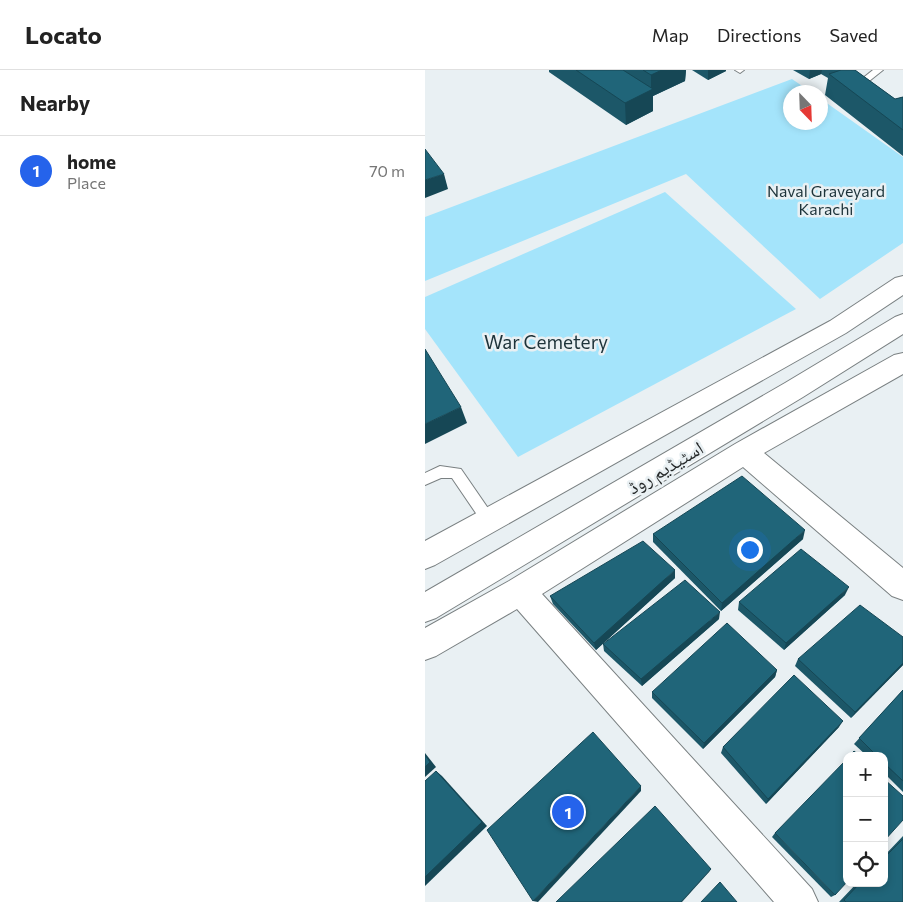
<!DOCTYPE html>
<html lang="en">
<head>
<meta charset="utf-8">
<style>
	:root { --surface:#fff; --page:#f2f2f2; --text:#222; --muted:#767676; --line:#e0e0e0; --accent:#2563eb }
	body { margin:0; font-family:Commissioner,"Noto Naskh Arabic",sans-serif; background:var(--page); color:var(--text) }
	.controls { position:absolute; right:15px; bottom:15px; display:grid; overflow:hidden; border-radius:10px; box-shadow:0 2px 8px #0003 }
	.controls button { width:45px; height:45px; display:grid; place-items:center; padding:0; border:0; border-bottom:1px solid var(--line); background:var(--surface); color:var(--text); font:25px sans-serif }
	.compass { position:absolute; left:358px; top:15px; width:45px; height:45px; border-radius:50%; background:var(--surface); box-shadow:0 2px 8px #0003; rotate:157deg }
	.you { position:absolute; left:324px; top:479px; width:18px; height:18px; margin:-12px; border:4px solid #fff; border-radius:50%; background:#1a73e8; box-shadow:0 0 0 8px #1a73e833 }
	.badge { display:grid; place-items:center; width:32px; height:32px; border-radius:50%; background:var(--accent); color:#fff; font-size:16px; font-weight:700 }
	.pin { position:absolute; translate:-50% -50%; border:2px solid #fff; box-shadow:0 1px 5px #0006 }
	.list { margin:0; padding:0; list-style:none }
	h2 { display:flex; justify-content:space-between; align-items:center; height:65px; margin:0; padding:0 20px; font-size:21px }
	h2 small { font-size:16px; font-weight:400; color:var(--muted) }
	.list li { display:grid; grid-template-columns:32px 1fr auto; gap:15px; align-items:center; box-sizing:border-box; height:70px; padding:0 20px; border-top:1px solid var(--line) }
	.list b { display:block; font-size:19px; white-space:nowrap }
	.list p { margin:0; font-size:16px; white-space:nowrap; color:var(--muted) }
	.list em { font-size:16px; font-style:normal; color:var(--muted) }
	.icon { flex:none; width:28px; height:28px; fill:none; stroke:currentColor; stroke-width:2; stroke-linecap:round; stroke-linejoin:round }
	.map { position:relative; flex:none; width:478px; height:832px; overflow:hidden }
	header { display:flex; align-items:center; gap:30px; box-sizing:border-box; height:70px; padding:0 25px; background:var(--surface); border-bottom:1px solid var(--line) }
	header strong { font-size:24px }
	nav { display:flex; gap:28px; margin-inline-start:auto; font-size:18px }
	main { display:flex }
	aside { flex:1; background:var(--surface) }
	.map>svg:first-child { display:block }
	.green { fill:#a4e4fb }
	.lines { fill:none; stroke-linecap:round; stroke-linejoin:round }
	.lane-casing { stroke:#7a8082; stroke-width:2 }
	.street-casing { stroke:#7a8082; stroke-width:2 }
	.primary-casing { stroke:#7a8082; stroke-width:2 }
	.lane { fill:#fff; fill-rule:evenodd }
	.street { fill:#fff; fill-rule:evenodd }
	.primary { fill:#fff; fill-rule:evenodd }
	.wall { fill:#1c5768 }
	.shaded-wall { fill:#164755 }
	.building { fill:#206579; stroke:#164755 }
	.labels { text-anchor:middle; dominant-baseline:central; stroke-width:5; stroke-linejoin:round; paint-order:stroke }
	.far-park-label { font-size:16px; fill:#1d333a; stroke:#e9f0f3 }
	.park-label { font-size:19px; fill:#1d333a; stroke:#e9f0f3 }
	.street-label { font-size:19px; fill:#252829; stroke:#e9f0f3 }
</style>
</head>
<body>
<header>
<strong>Locato</strong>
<nav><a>Map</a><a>Directions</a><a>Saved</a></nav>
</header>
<main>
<aside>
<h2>Nearby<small></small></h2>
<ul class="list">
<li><span class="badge">1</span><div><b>home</b><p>Place</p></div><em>70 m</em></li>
</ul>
</aside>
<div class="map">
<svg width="478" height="832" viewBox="0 0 478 832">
	<rect width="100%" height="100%" fill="#e9f0f3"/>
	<g class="green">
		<polygon points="367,9 386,22 366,22 366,52 396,52 396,29 478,87 478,173 395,229 261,104 0,211 0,147"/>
		<polygon points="240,122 371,239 93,387 0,259 0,227"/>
	</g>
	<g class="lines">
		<g class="lane-casing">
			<g id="lane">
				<polygon points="310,0 319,0 315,3"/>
				<polygon points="448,0 458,0 443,12 451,19 446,22 433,12"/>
				<polygon points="15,396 36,399 69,447 71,451 69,455 64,457 59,455 27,408 16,408 0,415 0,403"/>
			</g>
		</g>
		<g class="street-casing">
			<polygon id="street" points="478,283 478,304 339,383 478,498 478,530 467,526 318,397 117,524 387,819 393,832 349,832 92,539 11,586 0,590 0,558 84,511 310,374 469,285"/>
		</g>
		<g class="primary-casing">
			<g id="primary">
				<polygon points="478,206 478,225 421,263 10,495 0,499 0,471 405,251 470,208"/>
				<polygon points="478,244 478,264 378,327 11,548 0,552 0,522 360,313 470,247"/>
			</g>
		</g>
		<use href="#lane" class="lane"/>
		<use href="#street" class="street"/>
		<use href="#primary" class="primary"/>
	</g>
	<g class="wall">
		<polygon points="124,0 261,0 260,11 228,26 228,41 201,55 124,2"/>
		<polygon points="267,0 301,0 301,1 283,10"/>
		<polygon points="368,0 430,0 470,29 478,27 478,86 400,25 403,8 396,4 384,9"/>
		<polygon points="228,464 378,469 296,541 228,472"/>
		<polygon points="250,508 171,580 128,534 125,526"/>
		<polygon points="420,525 359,580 313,540 314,532"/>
		<polygon points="294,549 217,616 179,581 178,574"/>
		<polygon points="373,589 478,595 426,648 370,596"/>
		<polygon points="352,600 350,607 278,679 227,628 227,622"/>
		<polygon points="478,620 478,722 459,703 459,686 442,686 429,674"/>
		<polygon points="414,657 341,734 296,683 298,677"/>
		<polygon points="350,763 410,825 406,827 347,767"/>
		<polygon points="478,766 478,832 414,832 432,813 459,813 459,786"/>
	</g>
	<g class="shaded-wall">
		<polygon points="237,0 261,0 260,11 228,26 228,41 201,55 200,33 226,20 226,5"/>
		<polygon points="283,0 301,0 301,1 283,10"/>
		<polygon points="385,0 397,0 396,4 384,9"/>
		<polygon points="19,104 23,119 0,128 0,110"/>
		<polygon points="36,337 42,353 0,374 0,354"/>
		<polygon points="380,460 378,469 296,541 297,533"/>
		<polygon points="250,500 250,508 171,580 169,573"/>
		<polygon points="424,517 420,525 359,580 361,573"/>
		<polygon points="295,542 294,549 217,616 216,609"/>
		<polygon points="478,593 478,595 426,648 430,642"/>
		<polygon points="352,600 350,607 278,679 279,673"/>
		<polygon points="418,651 414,657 341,734 343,729"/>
		<polygon points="0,683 11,697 0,707"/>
		<polygon points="11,701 17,706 62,756 0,816 0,807"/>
		<polygon points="216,716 216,721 113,832 108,831"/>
		<polygon points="286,799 284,802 257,832 256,832"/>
	</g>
	<g class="building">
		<polygon points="151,0 198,0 228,19 200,33"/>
		<polygon points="218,0 237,0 226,5"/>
		<polygon points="416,0 430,0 470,29 478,27 478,60 404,4"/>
		<polygon points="0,79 19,104 0,110"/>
		<polygon points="0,279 36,337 0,354"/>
		<polygon points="317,406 380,460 297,533 228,464"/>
		<polygon points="218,471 250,500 169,573 125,526"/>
		<polygon points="376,479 424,517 361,573 314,532"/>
		<polygon points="260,510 295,542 216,609 178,574"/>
		<polygon points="435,535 478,567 478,593 430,642 373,589"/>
		<polygon points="302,553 352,600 279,673 227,622"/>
		<polygon points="369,605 418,651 343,729 298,677"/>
		<polygon points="478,620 478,711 459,693 459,686 452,686 434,668"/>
		<polygon points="168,662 216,716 108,831 62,760"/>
		<polygon points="429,681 435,686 424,686"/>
		<polygon points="0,685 5,692 0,697"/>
		<polygon points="422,689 422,812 410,825 350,763"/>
		<polygon points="11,701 57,752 0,807 0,711"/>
		<polygon points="459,709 478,726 478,750 459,771"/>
		<polygon points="230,736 286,799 256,832 131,832"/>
		<polygon points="478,769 478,832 421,832 419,830 435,813 459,813 459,788"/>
		<polygon points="295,812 312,832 276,832"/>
	</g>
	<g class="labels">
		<g class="far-park-label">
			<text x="401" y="120">Naval Graveyard<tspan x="401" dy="18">Karachi</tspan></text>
		</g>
		<g class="park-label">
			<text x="121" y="271">War Cemetery</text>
		</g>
		<g class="street-label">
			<text transform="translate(240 397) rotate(-31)">اسٹیڈیم روڈ</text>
		</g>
	</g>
</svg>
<div class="controls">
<button>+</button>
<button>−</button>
<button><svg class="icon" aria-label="locate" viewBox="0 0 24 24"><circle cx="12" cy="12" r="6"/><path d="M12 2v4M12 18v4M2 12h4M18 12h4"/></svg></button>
</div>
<svg class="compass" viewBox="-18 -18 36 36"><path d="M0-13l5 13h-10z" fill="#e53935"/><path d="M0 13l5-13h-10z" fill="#767676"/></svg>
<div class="you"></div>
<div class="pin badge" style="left:143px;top:742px">1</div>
</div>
</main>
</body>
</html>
